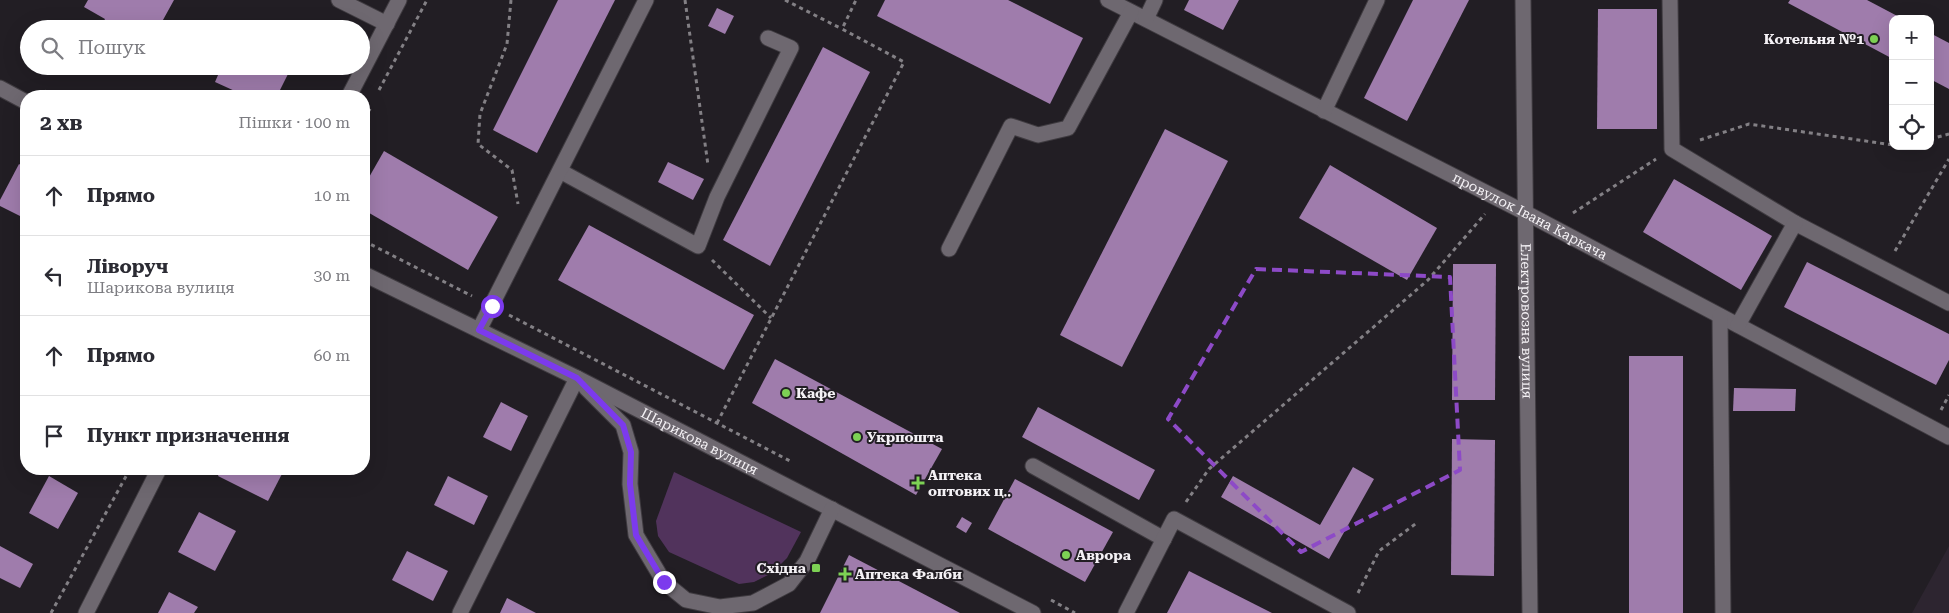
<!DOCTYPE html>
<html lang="uk">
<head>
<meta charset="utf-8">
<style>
	:root { --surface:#fff; --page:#f7f7f7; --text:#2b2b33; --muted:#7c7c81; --line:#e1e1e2 }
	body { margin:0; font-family:"Roboto Serif",serif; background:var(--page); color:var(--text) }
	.controls { position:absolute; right:15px; top:15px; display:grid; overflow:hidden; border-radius:10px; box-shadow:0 5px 20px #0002 }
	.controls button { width:45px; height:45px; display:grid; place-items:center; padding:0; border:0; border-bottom:1px solid var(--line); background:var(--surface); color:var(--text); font:25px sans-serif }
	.stop { position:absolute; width:15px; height:15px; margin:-11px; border:4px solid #7c3aed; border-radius:50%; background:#fff }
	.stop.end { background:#7c3aed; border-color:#fff; box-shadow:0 1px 5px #0008 }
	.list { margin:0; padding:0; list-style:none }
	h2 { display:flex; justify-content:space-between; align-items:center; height:65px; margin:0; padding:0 20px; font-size:21px }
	h2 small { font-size:16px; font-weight:400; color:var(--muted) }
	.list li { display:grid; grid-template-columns:32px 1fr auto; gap:15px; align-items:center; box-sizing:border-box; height:80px; padding:0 20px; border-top:1px solid var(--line) }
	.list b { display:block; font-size:19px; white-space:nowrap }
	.list p { margin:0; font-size:16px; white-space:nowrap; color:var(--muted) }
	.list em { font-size:16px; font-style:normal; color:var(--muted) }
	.icon { flex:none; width:28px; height:28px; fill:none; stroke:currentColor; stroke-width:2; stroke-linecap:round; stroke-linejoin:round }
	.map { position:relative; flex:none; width:1949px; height:613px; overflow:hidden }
	.search { position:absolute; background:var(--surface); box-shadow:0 5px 20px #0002; left:20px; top:20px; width:350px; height:55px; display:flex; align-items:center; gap:12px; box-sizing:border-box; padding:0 18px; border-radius:28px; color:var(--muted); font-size:19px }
	.panel { position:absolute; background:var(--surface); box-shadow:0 5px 20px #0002; left:20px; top:90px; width:350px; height:385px; border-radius:20px }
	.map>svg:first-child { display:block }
	.built { fill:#2d2530 }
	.green { fill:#51335c }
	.building { fill:#9f7cac }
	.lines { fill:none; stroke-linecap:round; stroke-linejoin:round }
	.minor-casing { stroke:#3f3b40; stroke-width:17 }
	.path { stroke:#838085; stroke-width:3; stroke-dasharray:4 4; stroke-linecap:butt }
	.minor { stroke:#6e6870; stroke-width:15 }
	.route { stroke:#7c3aed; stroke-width:6 }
	.marked { fill:none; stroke:#8d4ac7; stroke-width:4; stroke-dasharray:10 6; stroke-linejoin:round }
	.poi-dot { fill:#7dd154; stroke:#221e24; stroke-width:2 }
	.labels { text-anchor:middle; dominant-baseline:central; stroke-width:4; stroke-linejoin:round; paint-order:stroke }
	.poi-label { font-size:14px; font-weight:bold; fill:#f4f1f5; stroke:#221e24; text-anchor:start }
	.street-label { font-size:14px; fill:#f4f1f5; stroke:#221e24 }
</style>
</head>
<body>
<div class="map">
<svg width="1949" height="613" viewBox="0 0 1949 613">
	<rect width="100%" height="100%" fill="#221e24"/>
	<polygon class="built" points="1949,546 1949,613 1912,613"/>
	<polygon class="green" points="674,472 801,532 787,558 772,573 754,582 739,584 669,552 658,536 656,521"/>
	<g class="building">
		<polygon points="88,0 174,0 158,29 100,29 105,19 84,7"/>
		<polygon points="558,0 615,0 537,153 493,130"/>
		<polygon points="885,0 1008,0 1083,38 1050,104 877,16"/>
		<polygon points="1189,0 1239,0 1223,30 1184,10"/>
		<polygon points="1413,0 1469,0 1407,121 1364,98"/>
		<polygon points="1790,0 1867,0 1903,19 1893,19 1893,59 1788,3"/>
		<polygon points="717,8 734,16 725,34 708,26"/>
		<polygon points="1598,9 1657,9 1657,129 1597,129"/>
		<polygon points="1930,33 1949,43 1949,89 1930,79"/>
		<polygon points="823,47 870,72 770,266 723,240"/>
		<polygon points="222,66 292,66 277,96 236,96 237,92 215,82"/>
		<polygon points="1165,129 1228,161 1122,367 1060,335"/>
		<polygon points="384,151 498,217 468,270 364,210 364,186"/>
		<polygon points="668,162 704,179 693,200 658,182"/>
		<polygon points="19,164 26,168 26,219 0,206 0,200"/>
		<polygon points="1330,165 1437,228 1407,280 1299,218"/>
		<polygon points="1674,179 1772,236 1741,290 1643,232"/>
		<polygon points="589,225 754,315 724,370 558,280"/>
		<polygon points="1807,262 1949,334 1949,360 1936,385 1784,307"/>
		<polygon points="1453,264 1496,264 1495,400 1452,400"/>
		<rect x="1629" y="356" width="54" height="257"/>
		<polygon points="775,359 942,449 916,495 752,403"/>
		<polygon points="1734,388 1796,389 1795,411 1733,411"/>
		<polygon points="501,402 528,416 511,451 483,437"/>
		<polygon points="1038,407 1155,470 1139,500 1022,437"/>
		<polygon points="1452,439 1495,440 1494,576 1451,575"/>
		<polygon points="1353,467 1374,479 1329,559 1221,497 1233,476 1320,525"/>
		<polygon points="221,469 282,469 284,470 268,501 218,476"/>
		<polygon points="49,476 78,493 58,529 29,513"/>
		<polygon points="448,476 488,496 474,525 434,505"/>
		<polygon points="1015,479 1113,532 1085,582 988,529"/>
		<polygon points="199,512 236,531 215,571 178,552"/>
		<polygon points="962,517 972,523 966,533 956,527"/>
		<polygon points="0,546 33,564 20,588 0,578"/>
		<polygon points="407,551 448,571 433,601 392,580"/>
		<polygon points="849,555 960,613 820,613"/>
		<polygon points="1189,571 1272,613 1167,613"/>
		<polygon points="169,592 198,607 194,613 158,613"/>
		<polygon points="507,598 536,613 500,613"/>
	</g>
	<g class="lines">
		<g class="minor-casing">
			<g id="minor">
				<polyline points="339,0 387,24"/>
				<path id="s1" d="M1108,0L1526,213L1949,437"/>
				<path id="s2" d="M1523,0L1530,613"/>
				<polyline points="1670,0 1672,149 1795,223 1949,303"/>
				<polyline points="1146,19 1155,0"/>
				<polyline points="0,88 26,102"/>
				<polyline points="349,96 399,0"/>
				<polyline points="1324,111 1377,0"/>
				<polyline points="560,171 698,246 717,197 791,48 768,38"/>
				<polyline points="949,249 1011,126 1038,135 1068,128 1131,12"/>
				<path id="s3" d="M364,274L577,378L1033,613"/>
				<polyline points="1720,316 1723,613"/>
				<polyline points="1738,325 1795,223"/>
				<polyline points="479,330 646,0"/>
				<polyline points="586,388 623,425 631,452 630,484 636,535 664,582 686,600 720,607 753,603 789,584 807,561 832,509"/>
				<polyline points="1033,466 1164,539"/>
				<polyline points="86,613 159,469"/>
				<polyline points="460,613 577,378"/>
				<polyline points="1126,613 1174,519 1348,613"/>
			</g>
		</g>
		<g class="path">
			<polyline points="511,0 507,44 480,114 478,144 512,170 518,204"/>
			<polyline points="685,0 708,165"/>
			<polyline points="785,0 842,29"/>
			<polyline points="379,90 427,0"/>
			<polyline points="45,91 56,96"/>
			<polyline points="364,119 371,107"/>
			<polyline points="1930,139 1949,134"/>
			<polyline points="1700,140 1749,124 1893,145"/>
			<polyline points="1573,213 1656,159"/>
			<polyline points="364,241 472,296"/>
			<polyline points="1895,251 1949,159"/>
			<polyline points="712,260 771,318"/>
			<polyline points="509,315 790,461"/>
			<polyline points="1941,410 1949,395"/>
			<polyline points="717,423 904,62 842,29 856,0"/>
			<polyline points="1186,502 1209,469 1428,280 1485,214"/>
			<polyline points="1358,593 1379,551 1418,522"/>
			<polyline points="1051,600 1075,613"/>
			<polyline points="51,613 130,469"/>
		</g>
		<use href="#minor" class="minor"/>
	</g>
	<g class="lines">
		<polyline class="route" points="492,306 479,330 577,378 623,425 631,452 630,484 636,535 664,582"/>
	</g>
	<path class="marked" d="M1256,269L1450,277L1460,470L1301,552L1168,419Z"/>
	<g class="poi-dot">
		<circle cx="1874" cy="39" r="5"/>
		<circle cx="786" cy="393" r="5"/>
		<circle cx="857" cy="437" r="5"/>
		<path d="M915.5 475.5h5v5h5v5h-5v5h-5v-5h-5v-5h5z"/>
		<circle cx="1066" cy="555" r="5"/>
		<rect x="811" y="563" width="10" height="10" rx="2.5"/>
		<path d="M842.5 566.5h5v5h5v5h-5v5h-5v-5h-5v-5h5z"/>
	</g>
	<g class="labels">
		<g class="poi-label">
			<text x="1864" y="39" text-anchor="end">Котельня №1</text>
			<text x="796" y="393">Кафе</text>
			<text x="867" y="437">Укрпошта</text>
			<text x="928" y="475">Аптека<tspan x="928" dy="16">оптових ц‥</tspan></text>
			<text x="1076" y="555">Аврора</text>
			<text x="806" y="568" text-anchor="end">Східна</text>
			<text x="855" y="574">Аптека Фалби</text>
		</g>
		<g class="street-label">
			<text stroke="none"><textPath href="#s1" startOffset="474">провулок Івана Каркача</textPath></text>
			<text stroke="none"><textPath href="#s2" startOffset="321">Електровозна вулиця</textPath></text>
			<text stroke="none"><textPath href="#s3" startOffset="375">Шарикова вулиця</textPath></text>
		</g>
	</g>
</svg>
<div class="controls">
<button>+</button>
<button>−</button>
<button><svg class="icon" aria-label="locate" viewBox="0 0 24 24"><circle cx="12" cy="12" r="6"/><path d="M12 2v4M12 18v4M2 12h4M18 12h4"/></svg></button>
</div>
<div class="stop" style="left:492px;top:306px"></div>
<div class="stop end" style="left:664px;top:582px"></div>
<div class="search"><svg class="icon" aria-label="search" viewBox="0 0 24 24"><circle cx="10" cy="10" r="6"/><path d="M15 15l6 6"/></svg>Пошук</div>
<section class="panel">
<h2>2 хв<small>Пішки · 100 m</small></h2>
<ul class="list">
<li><svg class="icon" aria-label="ahead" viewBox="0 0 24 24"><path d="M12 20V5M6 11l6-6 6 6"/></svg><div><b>Прямо</b></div><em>10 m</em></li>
<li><svg class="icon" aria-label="left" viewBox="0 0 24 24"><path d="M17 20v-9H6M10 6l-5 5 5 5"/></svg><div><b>Ліворуч</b><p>Шарикова вулиця</p></div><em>30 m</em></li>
<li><svg class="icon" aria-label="ahead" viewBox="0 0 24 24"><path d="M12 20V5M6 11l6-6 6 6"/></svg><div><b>Прямо</b></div><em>60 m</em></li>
<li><svg class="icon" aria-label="arrive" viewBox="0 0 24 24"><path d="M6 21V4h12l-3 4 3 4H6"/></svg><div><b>Пункт призначення</b></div></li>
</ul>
</section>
</div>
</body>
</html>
